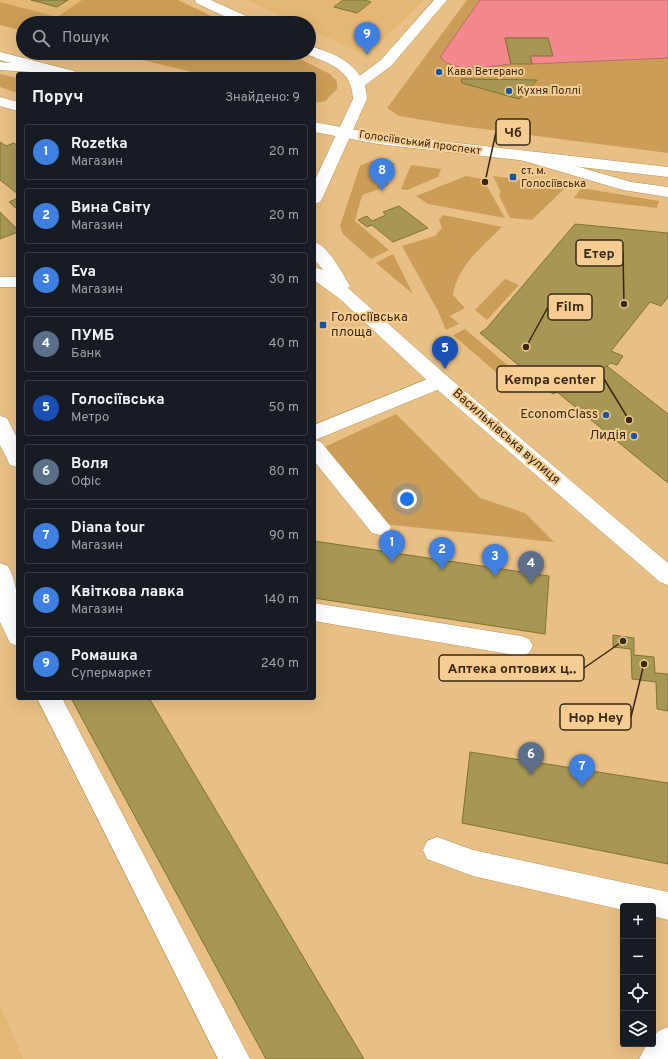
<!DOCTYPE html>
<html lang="uk">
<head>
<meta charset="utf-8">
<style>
	:root { --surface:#171b24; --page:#242831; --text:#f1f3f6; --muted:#9ea1a6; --line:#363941; --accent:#8eacd2 }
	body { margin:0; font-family:Overpass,sans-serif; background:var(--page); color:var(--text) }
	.controls { position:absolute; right:12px; bottom:12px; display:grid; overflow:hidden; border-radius:4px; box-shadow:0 4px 16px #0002 }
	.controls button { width:36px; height:36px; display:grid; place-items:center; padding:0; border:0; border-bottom:1px solid var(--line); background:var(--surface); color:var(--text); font:20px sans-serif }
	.you { position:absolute; left:407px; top:499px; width:14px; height:14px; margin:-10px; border:3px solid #fff; border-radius:50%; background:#1a73e8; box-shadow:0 0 0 6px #1a73e833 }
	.badge { display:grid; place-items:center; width:26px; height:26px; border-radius:50%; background:var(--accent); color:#fff; font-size:13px; font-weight:700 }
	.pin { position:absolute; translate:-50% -33px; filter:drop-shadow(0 1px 2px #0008) }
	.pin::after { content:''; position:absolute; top:21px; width:14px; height:12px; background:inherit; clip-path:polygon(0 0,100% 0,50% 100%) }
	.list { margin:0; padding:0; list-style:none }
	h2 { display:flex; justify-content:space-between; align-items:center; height:52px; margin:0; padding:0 16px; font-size:17px }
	h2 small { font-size:13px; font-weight:400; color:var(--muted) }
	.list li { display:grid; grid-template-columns:26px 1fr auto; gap:12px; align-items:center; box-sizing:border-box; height:56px; margin:0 8px 8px; padding:0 8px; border:1px solid var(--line); border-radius:4px }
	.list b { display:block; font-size:15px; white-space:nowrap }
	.list p { margin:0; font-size:13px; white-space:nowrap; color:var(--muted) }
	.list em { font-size:13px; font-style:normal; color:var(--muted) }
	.icon { flex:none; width:22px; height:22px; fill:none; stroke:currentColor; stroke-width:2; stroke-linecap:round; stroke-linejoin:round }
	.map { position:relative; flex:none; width:668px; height:1059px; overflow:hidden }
	.search { position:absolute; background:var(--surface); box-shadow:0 4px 16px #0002; left:16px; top:16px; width:300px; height:44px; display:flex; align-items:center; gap:10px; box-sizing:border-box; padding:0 14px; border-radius:22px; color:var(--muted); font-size:15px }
	.panel { position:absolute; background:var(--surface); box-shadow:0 4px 16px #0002; left:16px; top:72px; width:300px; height:628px; border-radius:4px }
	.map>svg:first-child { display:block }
	.built { fill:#e4b775 }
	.green { fill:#cc9d56 }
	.water { fill:#f3888f; stroke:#bb6b69 }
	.building { fill:#a79755; stroke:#82732f }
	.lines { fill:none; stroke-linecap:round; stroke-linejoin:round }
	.minor-casing { stroke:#b89258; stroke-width:1 }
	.major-casing { stroke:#b89258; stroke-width:1 }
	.highway-casing { stroke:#b89258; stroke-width:1 }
	.minor { fill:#fff; fill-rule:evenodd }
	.major { fill:#fff; fill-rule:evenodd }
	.highway { fill:#fff; fill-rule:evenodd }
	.poi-dot { fill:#1456a6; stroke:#f5cc91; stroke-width:1.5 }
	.labels { text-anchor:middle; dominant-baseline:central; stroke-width:4; stroke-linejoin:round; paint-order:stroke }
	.far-poi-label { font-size:11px; fill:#382810; stroke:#f5cc91; text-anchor:start }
	.far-street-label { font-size:11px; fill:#382810; stroke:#f5cc91 }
	.poi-label { font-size:13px; fill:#382810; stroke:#f5cc91; text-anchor:end }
	.street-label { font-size:13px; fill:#382810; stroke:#f5cc91 }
	.leader { fill:none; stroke:#382810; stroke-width:1.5 }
	.callout-dot { fill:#382810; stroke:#f5cc91; stroke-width:1.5 }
	.callout { fill:#f5cc91; stroke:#382810; stroke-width:1.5 }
	.callout-label { font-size:14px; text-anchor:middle; font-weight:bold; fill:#382810 }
</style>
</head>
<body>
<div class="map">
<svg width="668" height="1059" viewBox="0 0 668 1059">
	<rect width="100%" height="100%" fill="#e8bf84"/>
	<g class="built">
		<polygon points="0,0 82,0 46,23 23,23 23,31 0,25"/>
		<polygon points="247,0 424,0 370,52 361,53 309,29 309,23 296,23"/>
		<polygon points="0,1005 23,1059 0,1059"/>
	</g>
	<g class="green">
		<polygon points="82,0 178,0 226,23 23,23 23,31 0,25 0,2 57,17"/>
		<polygon points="467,0 668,0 668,153 453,125 399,116 387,108"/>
		<polygon points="113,53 288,53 330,74 337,82 337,89 325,101 314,103 314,74 200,74"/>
		<polygon points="0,74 18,78 18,93 0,87"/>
		<polygon points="371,161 395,163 388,186 362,195 355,221 389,250 371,259 343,234 340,226 360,166"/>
		<polygon points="411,165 441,169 438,177 407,190 401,189"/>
		<polygon points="466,176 483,179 505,218 428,204 416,196"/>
		<polygon points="493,176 567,186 532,220 510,218 499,195 501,192"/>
		<polygon points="581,188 659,201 657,208 574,198"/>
		<path d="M443,215L502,227C482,247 457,266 453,295L465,308L450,316L459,324L446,330L438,311L402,246L435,236L442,228L439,220Z"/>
		<polygon points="393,254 413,294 376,263"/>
		<polygon points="505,279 519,285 487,320 475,310"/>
		<polygon points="465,329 525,380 512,386 453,335"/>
		<polygon points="396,414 480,498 525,513 554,542 383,524 320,449"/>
	</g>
	<path class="water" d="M480,0H668V58L532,64L530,56L547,38H505L511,64C489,66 456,75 440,57Z"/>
	<g class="building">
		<polygon points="31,0 68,0 57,7"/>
		<polygon points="343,0 365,0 371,2 357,13 334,7"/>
		<polygon points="505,38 548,38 553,56 530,56 532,64 511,64"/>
		<polygon points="461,79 537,80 519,99 462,83"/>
		<polygon points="0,142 6,146 14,143 18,146 18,194 0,180"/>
		<polygon points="18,198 18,210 9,202"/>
		<polygon points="399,206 428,228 393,242 372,225 367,227 358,220 367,216 372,221 386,215 383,212"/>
		<polygon points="0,212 18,230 18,232 0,239"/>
		<polygon points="575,224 668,233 668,297 661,306 650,302 611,351 623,356 617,365 610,363 607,366 553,394 480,333 486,329"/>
		<polygon points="607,366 668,414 668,483 557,392"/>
		<polygon points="314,541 549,576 545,634 314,598"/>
		<polygon points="613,635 634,638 634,655 654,657 655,673 668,674 668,711 657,709 656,682 632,679 631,649 613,647"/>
		<polygon points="71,698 149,698 364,1059 266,1059"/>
		<polygon points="470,752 668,783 668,864 462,823"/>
	</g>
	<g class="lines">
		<g class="minor-casing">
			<g id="minor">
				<polygon points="434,0 447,0 391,66 364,86 354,86 352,83 354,80 381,60"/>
				<polygon points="527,152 631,182 668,187 668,197 623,190 521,160 519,157 521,154"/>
				<rect x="0" y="277" width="18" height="10"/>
				<polygon points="440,374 447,376 450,381 447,386 315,440 321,442 391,527 388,533 380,535 372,533 314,461 314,425"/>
				<polygon points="0,416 7,418 18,440 18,467 10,465 0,445"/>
				<path d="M0,563L8,566C21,590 18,619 18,646L10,643L0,622Z"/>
				<polygon points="314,603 521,636 529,639 533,646 529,653 521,656 314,621"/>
				<polygon points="37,698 62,698 250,1059 218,1059"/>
				<polygon points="437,837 473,850 668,892 668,920 653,916 653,906 623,906 623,910 473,876 427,859 423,850 427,841"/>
				<path d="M668,1027V1059H639L647,1044H653C653,1033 658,1031 668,1027Z"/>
			</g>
		</g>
		<g class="major-casing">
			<g id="major">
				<polygon points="195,0 211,0 255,20 257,23 239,23 196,3"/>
				<path d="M309,46C337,53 366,67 367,99L322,199L320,202L314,204V182L353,99C352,68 329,64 304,53H309Z"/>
				<polygon points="0,62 57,67 62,68 64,71 62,74 0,70"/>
				<polygon points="0,97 18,102 18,111 0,106"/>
				<path d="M314,242C328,245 343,274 350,286L348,288L447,376L668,563V585L660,582L433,386L340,299L314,280V267L323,270L314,259Z"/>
			</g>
		</g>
		<g class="highway-casing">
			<g id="highway">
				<polygon points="0,52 74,71 76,74 52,74 0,60"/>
				<polygon points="314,122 378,134 668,167 668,177 378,144 314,132"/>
			</g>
		</g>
		<use href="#minor" class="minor"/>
		<use href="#major" class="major"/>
		<use href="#highway" class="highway"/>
	</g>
	<g class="poi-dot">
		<circle cx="439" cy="72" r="4"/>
		<circle cx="509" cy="91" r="4"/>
		<rect x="509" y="173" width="8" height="8" rx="2"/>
		<rect x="319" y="321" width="8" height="8" rx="2"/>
		<circle cx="606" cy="415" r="4"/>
		<circle cx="634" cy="436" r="4"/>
	</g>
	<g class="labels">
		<g class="far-poi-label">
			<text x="447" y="72">Кава Ветерано</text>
			<text x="517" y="91">Кухня Поллі</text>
			<text x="521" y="171">ст. м.<tspan x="521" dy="13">Голосіївська</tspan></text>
		</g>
		<g class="far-street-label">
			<text transform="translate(420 143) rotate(8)">Голосіївський проспект</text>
		</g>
		<g class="poi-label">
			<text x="331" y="318" text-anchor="start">Голосіївська<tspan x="331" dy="15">площа</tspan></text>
			<text x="598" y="415">EconomClass</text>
			<text x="626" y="436">Лидія</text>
		</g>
		<g class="street-label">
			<text transform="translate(506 437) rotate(41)">Васильківська вулиця</text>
		</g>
	</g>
	<path class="leader" d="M485 182L496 132M624 304L623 253M526 347L548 307M629 420L604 379M623 641L584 668M644 664L631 717"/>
	<g class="callout-dot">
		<circle cx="485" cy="182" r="4"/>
		<circle cx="624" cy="304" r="4"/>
		<circle cx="526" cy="347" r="4"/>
		<circle cx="629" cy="420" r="4"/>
		<circle cx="623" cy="641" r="4"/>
		<circle cx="644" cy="664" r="4"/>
	</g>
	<g class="callout">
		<rect x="496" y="119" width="34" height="26" rx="4"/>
		<rect x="576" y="240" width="47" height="26" rx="4"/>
		<rect x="548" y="294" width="44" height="26" rx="4"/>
		<rect x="497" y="366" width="107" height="26" rx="4"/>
		<rect x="439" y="655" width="145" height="26" rx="4"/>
		<rect x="560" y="704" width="71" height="26" rx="4"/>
	</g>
	<g class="callout-label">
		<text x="513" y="137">Чб</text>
		<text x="599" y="258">Етер</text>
		<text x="570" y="311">Film</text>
		<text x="550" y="384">Kempa center</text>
		<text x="512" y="673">Аптека оптових ц‥</text>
		<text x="596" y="722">Hop Hey</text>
	</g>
</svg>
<div class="controls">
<button>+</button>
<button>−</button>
<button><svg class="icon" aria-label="locate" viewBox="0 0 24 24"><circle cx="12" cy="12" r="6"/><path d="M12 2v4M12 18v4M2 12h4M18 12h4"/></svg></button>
<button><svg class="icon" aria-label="layers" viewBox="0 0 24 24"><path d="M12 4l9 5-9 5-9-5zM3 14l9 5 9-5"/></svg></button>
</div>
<div class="you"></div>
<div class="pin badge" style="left:392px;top:563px;background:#3f7fe0">1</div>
<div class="pin badge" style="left:442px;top:570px;background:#3f7fe0">2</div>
<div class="pin badge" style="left:495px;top:577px;background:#3f7fe0">3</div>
<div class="pin badge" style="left:531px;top:584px;background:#5c6f8a">4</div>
<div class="pin badge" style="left:445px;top:369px;background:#1a4fb4">5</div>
<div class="pin badge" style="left:531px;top:775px;background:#5c6f8a">6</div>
<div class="pin badge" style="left:582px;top:787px;background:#3f7fe0">7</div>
<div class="pin badge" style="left:382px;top:191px;background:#3f7fe0">8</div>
<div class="pin badge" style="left:367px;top:55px;background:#3f7fe0">9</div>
<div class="search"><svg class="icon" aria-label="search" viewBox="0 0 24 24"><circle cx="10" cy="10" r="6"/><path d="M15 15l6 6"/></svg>Пошук</div>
<section class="panel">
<h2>Поруч<small>Знайдено: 9</small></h2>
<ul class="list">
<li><span class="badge" style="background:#3f7fe0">1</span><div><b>Rozetka</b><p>Магазин</p></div><em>20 m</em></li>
<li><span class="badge" style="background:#3f7fe0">2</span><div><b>Вина Світу</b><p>Магазин</p></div><em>20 m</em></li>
<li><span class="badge" style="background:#3f7fe0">3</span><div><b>Eva</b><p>Магазин</p></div><em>30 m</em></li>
<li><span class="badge" style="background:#5c6f8a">4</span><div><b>ПУМБ</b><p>Банк</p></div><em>40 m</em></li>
<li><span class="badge" style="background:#1a4fb4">5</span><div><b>Голосіївська</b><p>Метро</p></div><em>50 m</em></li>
<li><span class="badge" style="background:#5c6f8a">6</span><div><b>Воля</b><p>Офіс</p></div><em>80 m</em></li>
<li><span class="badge" style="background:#3f7fe0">7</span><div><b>Diana tour</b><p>Магазин</p></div><em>90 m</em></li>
<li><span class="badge" style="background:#3f7fe0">8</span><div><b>Квіткова лавка</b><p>Магазин</p></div><em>140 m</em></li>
<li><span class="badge" style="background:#3f7fe0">9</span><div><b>Ромашка</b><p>Супермаркет</p></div><em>240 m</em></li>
</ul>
</section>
</div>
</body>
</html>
